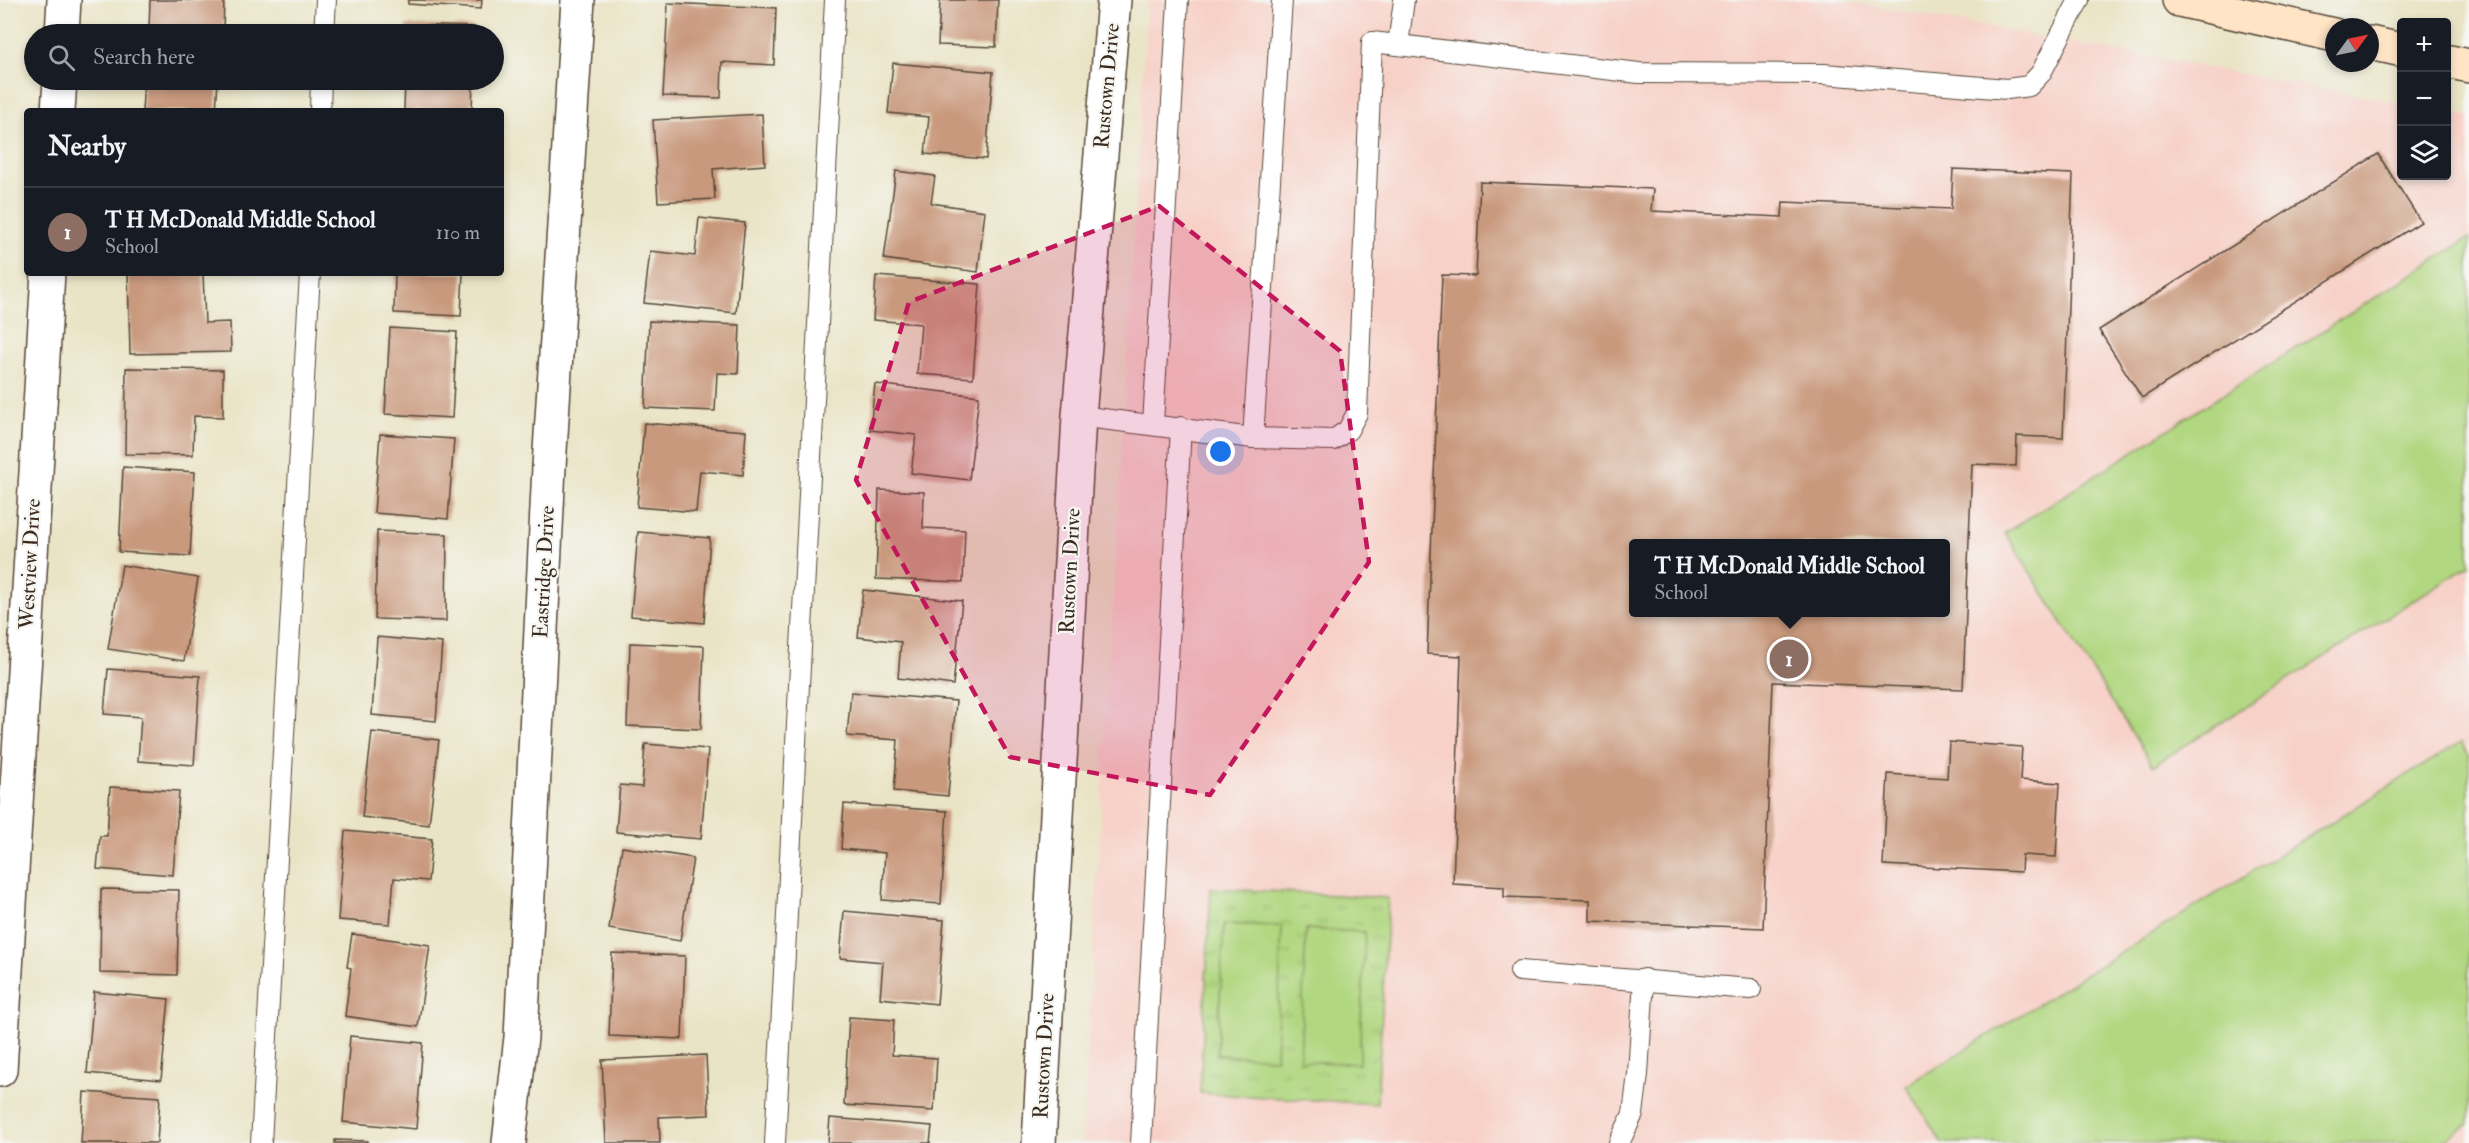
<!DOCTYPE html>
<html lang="en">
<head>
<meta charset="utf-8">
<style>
	:root { --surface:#171b24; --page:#20242c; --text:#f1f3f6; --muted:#9ea1a6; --line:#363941; --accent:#0f766e }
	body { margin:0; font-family:"IM FELL Double Pica",serif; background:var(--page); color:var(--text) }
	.controls { position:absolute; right:18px; top:18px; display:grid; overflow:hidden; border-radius:6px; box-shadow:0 3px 9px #0003 }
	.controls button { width:54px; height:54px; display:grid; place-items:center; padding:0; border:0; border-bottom:2px solid var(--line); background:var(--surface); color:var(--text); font:30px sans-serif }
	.compass { position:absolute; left:2325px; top:18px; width:54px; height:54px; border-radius:50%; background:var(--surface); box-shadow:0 3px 9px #0003; rotate:57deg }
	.you { position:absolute; left:1221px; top:452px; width:21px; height:21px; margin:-15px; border:4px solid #fff; border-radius:50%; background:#1a73e8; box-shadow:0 0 0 9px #1a73e833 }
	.badge { display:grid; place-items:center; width:39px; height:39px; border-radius:50%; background:var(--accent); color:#fff; font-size:20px; font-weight:700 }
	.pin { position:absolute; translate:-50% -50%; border:3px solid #fff; box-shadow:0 2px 6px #0006 }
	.popup { position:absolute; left:1629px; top:539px; width:321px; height:78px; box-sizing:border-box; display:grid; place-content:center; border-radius:6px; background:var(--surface); filter:drop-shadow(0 2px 4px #0005); font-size:20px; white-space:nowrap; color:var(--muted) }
	.popup b { font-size:22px; color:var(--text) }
	.popup::after { content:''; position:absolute; left:50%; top:100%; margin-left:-12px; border:12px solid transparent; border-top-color:var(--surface) }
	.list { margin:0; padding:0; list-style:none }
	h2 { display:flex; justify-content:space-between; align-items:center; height:78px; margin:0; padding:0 24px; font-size:26px }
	h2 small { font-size:20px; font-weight:400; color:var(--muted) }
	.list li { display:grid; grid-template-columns:39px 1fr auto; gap:18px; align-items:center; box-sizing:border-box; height:90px; padding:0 24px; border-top:2px solid var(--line) }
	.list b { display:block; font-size:22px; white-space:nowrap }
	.list p { margin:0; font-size:20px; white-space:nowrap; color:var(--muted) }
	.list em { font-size:20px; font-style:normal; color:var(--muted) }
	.icon { flex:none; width:33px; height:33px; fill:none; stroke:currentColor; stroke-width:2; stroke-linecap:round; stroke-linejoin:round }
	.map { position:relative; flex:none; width:2469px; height:1143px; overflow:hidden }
	.search { position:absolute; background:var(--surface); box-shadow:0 3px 9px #0003; left:24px; top:24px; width:480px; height:66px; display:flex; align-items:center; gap:15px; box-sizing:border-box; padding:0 21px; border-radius:33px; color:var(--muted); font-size:22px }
	.panel { position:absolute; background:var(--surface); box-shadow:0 3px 9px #0003; left:24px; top:108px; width:480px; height:168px; border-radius:6px }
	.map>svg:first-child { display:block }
	.built { fill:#f7d1c8; fill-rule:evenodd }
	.grass { fill:url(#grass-tufts); stroke:#76804f; stroke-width:1.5 }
	.pitch { fill:#b1d780; stroke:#76804f; stroke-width:1.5 }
	.building { fill:#c9997d; fill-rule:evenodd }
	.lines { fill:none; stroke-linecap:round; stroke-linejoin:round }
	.service-casing { stroke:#554637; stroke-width:22 }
	.minor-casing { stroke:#554637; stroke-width:36 }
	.tertiary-casing { stroke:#554637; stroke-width:36 }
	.secondary-casing { stroke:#554637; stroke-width:36 }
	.service { stroke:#fff; stroke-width:20 }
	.minor { stroke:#fff; stroke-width:33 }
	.tertiary { stroke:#fff; stroke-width:33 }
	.secondary { stroke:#ffe4c6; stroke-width:33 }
	.marked { fill:#c2185b; fill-opacity:0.2; stroke:#c2185b; stroke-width:4.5; stroke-dasharray:12 8; stroke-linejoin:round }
	.labels { text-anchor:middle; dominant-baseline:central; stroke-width:4.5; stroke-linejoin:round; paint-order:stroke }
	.street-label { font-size:21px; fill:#3b2a1e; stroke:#f6f6f2 }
</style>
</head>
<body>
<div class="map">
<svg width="2469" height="1143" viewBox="0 0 2469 1143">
	<defs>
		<pattern id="grass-tufts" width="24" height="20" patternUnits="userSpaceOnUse" patternTransform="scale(1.5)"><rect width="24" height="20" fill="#b1d780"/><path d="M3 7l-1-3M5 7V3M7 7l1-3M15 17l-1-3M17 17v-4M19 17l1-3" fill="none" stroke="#99b96e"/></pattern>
	</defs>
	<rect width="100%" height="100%" fill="#f6f6f2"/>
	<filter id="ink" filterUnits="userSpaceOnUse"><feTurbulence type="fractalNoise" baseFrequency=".0167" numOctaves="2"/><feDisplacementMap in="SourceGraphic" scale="12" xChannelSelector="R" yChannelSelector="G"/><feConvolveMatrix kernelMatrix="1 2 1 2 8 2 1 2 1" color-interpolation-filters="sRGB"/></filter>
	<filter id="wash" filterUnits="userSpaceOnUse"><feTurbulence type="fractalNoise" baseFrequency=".008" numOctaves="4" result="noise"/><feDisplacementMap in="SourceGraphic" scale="24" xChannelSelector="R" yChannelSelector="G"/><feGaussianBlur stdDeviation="1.35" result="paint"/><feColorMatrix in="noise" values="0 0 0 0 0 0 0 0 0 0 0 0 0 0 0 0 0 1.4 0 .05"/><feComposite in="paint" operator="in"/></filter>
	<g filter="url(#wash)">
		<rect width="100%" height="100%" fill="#eae4c6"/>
		<path class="built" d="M1147,0H1840L2401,103L2402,176H2446L2447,111L2469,116V1143H1082ZM1633,544H1945V612H1633Z"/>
		<polygon class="grass" points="1211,888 1388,898 1377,1104 1200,1093"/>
		<g class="pitch">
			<polygon points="2469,238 2469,565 2153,766 2005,533"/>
			<polygon points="2461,742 2469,755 2469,1124 2439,1143 1942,1143 1906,1086"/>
			<polygon points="1224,924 1282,926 1276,1058 1217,1055"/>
			<polygon points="1306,929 1365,932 1359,1064 1300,1061"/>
		</g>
		<g id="blocks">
			<g class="building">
				<polygon points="150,0 224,0 223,31 149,29"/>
				<polygon points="408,0 482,0 481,9 408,4"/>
				<polygon points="940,0 998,0 996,47 938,45"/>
				<polygon points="668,3 776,8 774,65 722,62 721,98 663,96"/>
				<polygon points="406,25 474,27 474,34 406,34"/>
				<polygon points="893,63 993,72 986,159 925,154 929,117 888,113"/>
				<polygon points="144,80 218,80 216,111 142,111"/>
				<polygon points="405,80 473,80 472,111 404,110"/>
				<polygon points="762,114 765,165 713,169 715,199 658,202 653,120"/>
				<polygon points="2378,154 2421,222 2142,398 2099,330"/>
				<path d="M1953,169L2073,174L2063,438L2017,436L2016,466L1972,464L1963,689L1773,682L1763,928L1590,921V900L1504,897V887L1453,884L1461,656L1427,654L1442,275L1476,276L1480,182L1653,189L1651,211L1782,217L1783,202L1951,209ZM1633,544H1945V612H1633Z"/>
				<polygon points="896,171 935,176 931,203 985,211 978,272 884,259"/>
				<polygon points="699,218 745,223 736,313 644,303 650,251 695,256"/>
				<polygon points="128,273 203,273 205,323 230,322 231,352 130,354"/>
				<polygon points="395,273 463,273 461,316 394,313"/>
				<polygon points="876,276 980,284 973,378 917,374 921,324 873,320"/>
				<polygon points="649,321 740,325 738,374 717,373 715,411 645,408"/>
				<polygon points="390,328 457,332 452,418 385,414"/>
				<polygon points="126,368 223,370 223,417 194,416 193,455 125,454"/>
				<polygon points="875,384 979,396 969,480 911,473 916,435 870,430"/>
				<polygon points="644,423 746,431 743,475 700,471 696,512 637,507"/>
				<polygon points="380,434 454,439 448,519 374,513"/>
				<polygon points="123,467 195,472 190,556 119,552"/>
				<polygon points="879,490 924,492 923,528 965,530 963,582 876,579"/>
				<polygon points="377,531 447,534 446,621 375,619"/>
				<polygon points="638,532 710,538 704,623 631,616"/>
				<polygon points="122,565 198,578 184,661 108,649"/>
				<polygon points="863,590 962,601 953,685 898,678 901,642 858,637"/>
				<polygon points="377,637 442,643 436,721 372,715"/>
				<polygon points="630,643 704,646 701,729 627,726"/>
				<polygon points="108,669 200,676 194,765 138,761 141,717 104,714"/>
				<polygon points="851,692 956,701 948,796 894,791 898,740 847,736"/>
				<polygon points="372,732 439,740 429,825 362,817"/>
				<polygon points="1949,742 2022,747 2020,780 2060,783 2056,857 2022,855 2021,872 1883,865 1888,774 1947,778"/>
				<polygon points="645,744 708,749 701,839 616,832 620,785 642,787"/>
				<polygon points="110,787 179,791 173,875 97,869 100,836 107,836"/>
				<polygon points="844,804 947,811 941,904 882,900 885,853 841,849"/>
				<polygon points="345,831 432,839 428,881 394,878 390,924 338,920"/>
				<polygon points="622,847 693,858 680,941 609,929"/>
				<polygon points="101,889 179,890 177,975 100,973"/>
				<polygon points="844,911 944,920 937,1004 880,998 883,962 840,958"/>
				<polygon points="352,934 430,945 418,1027 345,1016 351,968 347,967"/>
				<polygon points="612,953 685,956 682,1039 609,1036"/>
				<polygon points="94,992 169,999 161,1080 87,1073"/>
				<polygon points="849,1017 894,1020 892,1055 937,1058 934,1111 844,1105"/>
				<polygon points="350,1036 423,1043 416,1129 343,1122"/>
				<polygon points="706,1055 709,1115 659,1117 660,1143 606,1143 602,1060"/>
				<polygon points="84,1092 160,1097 157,1143 81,1143"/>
				<polygon points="830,1118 932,1126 930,1143 828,1143"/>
				<polygon points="335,1140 368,1141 368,1143 335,1143"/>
			</g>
		</g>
	</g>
	<g filter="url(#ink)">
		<use href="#blocks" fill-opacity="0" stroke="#554637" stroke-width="1.5"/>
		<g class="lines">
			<g class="service-casing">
				<g id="service">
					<polyline points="324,34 326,0"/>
					<polyline points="1398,45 1404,0"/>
					<polyline points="320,111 321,80"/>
					<polyline points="1079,416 1253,438 1333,440 1348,430 1357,413 1372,42 1639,73 1824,74 2007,89 2029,86 2041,73 2079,0"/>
					<polyline points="1153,424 1178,0"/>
					<polyline points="1253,438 1282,0"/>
					<polyline points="1520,971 1751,989"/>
					<polyline points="261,1143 310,273"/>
					<polyline points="775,1143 835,0"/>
					<polyline points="1141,1143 1181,427"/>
					<polyline points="1619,1143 1633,1114 1638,1074 1644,979"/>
				</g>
			</g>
			<g class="minor-casing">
				<g id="minor">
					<polyline points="62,34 64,0"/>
					<polyline points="58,111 60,80"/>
					<polyline points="0,1070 48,273"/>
					<polyline points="509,1143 521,1037 549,467 578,0"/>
				</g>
			</g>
			<g class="tertiary-casing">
				<polyline id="tertiary" points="1039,1143 1079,416 1114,0"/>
			</g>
			<g class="secondary-casing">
				<g id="secondary">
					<polyline points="2179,0 2334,35"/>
					<polyline points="2370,43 2402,50"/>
					<polyline points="2446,61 2469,66"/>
				</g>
			</g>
			<use href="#service" class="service"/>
			<use href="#minor" class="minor"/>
			<use href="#tertiary" class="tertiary"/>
			<use href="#secondary" class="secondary"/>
		</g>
	</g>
	<path class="marked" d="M1159,206L1340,351L1369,562L1210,795L1010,757L856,480L909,302Z"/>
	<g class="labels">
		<g class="street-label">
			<text transform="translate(1107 86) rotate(-85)">Rustown Drive</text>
			<text transform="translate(30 564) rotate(-87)">Westview Drive</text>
			<text transform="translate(1070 571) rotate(-87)">Rustown Drive</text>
			<text transform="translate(544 572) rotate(-87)">Eastridge Drive</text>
			<text transform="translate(1044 1056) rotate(-87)">Rustown Drive</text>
		</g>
	</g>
</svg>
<div class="controls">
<button>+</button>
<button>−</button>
<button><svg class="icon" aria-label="layers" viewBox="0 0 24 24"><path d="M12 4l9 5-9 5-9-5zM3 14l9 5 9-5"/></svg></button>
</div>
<svg class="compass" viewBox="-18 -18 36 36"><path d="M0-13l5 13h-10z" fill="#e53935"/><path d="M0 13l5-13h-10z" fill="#9ea1a6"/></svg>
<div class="you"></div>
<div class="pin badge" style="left:1789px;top:659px;background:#8d6e63">1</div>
<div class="popup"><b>T H McDonald Middle School</b>School</div>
<div class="search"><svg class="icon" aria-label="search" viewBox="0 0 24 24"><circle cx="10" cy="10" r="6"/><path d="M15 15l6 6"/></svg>Search here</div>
<section class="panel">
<h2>Nearby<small></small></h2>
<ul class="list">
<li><span class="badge" style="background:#8d6e63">1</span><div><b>T H McDonald Middle School</b><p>School</p></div><em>110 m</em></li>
</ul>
</section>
</div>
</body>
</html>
